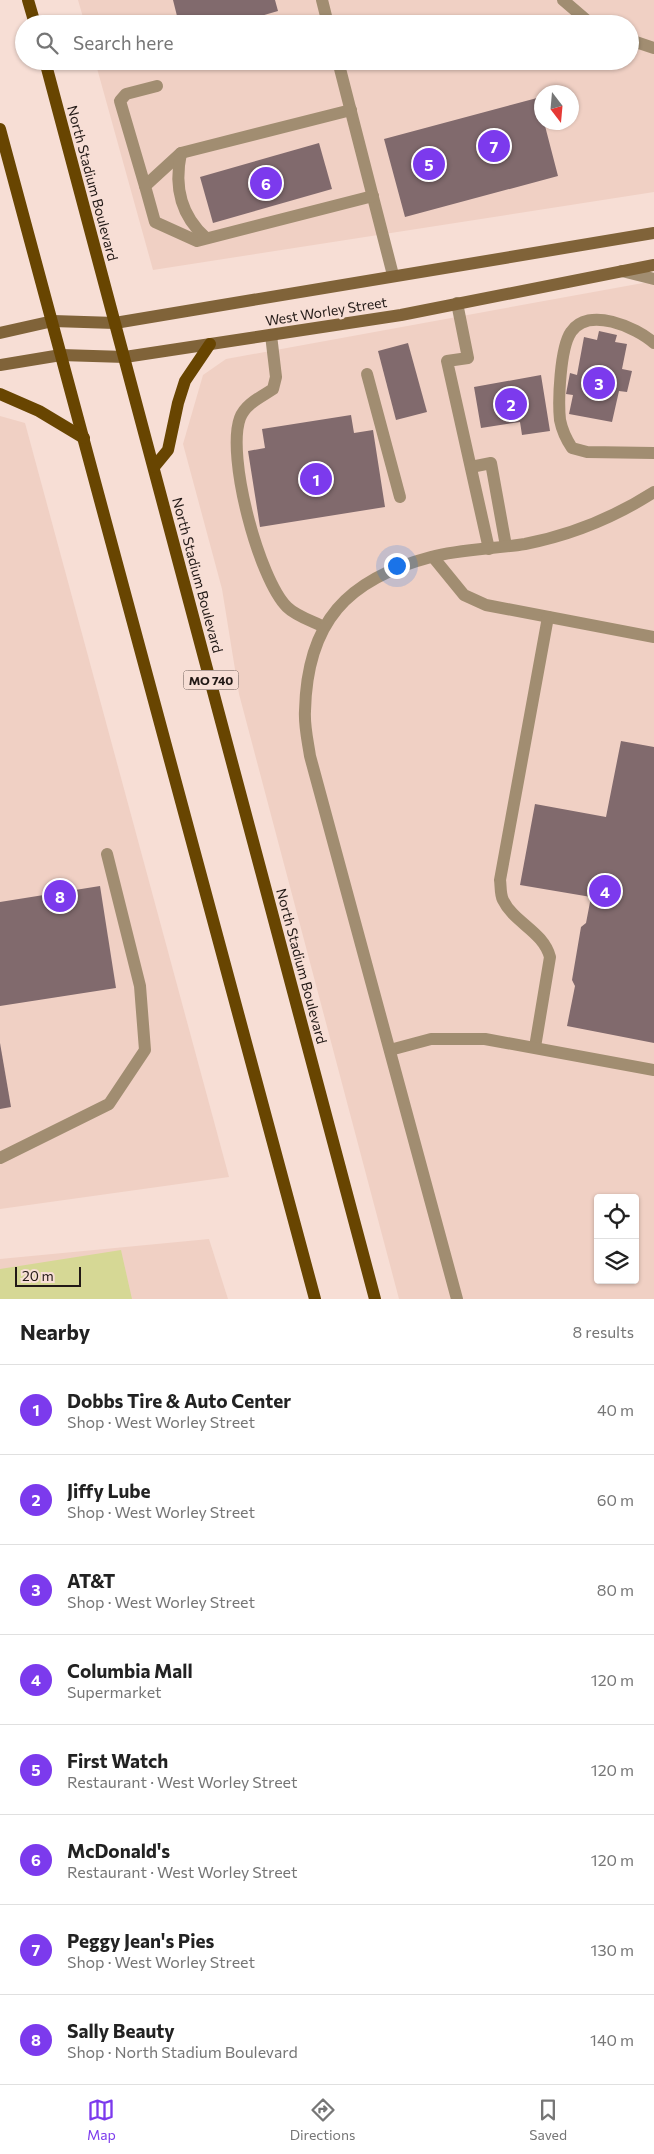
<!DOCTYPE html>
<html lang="en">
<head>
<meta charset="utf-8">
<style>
	:root { --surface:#fff; --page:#f2f2f2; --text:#222; --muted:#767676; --line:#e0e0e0; --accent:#7c3aed }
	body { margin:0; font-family:Commissioner,sans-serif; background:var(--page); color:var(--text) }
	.controls { position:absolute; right:15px; bottom:15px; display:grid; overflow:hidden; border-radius:5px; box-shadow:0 1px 4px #0004 }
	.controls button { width:45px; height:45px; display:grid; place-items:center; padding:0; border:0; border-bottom:1px solid var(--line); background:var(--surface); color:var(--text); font:25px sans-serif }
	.compass { position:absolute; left:534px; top:85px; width:45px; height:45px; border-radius:50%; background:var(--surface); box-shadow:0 1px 4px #0004; rotate:164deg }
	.scale { position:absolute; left:15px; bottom:12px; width:66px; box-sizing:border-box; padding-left:5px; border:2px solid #221916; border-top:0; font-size:14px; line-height:18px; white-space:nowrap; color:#221916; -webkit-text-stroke:4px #f7ded5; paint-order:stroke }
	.you { position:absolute; left:396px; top:565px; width:18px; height:18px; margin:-12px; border:4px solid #fff; border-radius:50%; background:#1a73e8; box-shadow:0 0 0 8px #1a73e833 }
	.badge { display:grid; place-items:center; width:32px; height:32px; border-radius:50%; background:var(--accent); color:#fff; font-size:16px; font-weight:700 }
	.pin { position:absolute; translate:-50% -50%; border:2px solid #fff; box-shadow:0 1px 5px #0006 }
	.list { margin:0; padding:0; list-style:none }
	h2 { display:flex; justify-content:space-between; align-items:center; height:65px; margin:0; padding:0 20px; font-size:21px }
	h2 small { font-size:16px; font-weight:400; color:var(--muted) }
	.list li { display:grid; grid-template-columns:32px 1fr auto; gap:15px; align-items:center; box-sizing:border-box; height:90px; padding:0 20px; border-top:1px solid var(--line) }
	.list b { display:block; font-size:19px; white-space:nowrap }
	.list p { margin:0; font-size:16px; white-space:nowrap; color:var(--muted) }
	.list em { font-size:16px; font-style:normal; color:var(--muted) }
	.icon { flex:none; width:28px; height:28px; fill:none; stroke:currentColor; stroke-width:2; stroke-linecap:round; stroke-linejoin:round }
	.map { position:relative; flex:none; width:654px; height:1299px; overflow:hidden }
	.search { position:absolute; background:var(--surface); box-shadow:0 1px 4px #0004; left:15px; right:15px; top:15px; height:55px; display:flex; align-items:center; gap:12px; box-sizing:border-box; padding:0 18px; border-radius:28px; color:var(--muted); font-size:19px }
	.sheet { height:785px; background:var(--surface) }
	nav { display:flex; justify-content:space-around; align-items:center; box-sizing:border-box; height:70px; border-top:1px solid var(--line); background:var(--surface); font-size:14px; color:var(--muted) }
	nav a { display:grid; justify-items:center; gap:2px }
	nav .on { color:var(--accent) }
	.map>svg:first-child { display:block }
	.built { fill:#f0d0c4; fill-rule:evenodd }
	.green { fill:#d6d895 }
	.building { fill:#816a6d }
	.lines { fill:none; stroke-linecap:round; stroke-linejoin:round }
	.lane { stroke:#a18d71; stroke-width:12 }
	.secondary { stroke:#806339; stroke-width:12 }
	.primary { stroke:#684501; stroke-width:12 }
	.labels { text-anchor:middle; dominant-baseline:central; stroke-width:5; stroke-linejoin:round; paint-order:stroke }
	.shield { fill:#f7ded5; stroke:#62544f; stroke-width:1 }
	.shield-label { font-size:12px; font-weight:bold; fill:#221916 }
	.street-label { font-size:14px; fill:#221916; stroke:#f7ded5 }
</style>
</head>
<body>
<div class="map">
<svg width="654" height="1299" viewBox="0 0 654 1299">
	<rect width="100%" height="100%" fill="#f7ded5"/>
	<g class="built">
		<path d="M78,0H654V192L153,270L95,61H630V24H85ZM542,92H572V122H542Z"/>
		<path d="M654,281V1299H399L239,694L222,589L183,444L203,375L226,359ZM598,1198H635V1280H598Z"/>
		<polygon points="0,416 25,423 229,1177 0,1209"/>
		<polygon points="209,1239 228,1299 0,1299 0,1259"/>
	</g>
	<polygon class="green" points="121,1250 132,1299 0,1299 0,1269"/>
	<g class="building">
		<polygon points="173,0 275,0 278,11 234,24 179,24"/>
		<polygon points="537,98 542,122 544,122 558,176 405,217 384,139"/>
		<polygon points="319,143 332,189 213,223 200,177"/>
		<polygon points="599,331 617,335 615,342 627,344 622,369 632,371 627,392 619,391 612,422 569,414 573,395 566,394 570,373 577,375 584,337 597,340"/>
		<polygon points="408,343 427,412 396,420 378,351"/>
		<polygon points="541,375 550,431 522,435 520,422 481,428 474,387"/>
		<polygon points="351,415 354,433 373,430 385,507 260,527 248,451 265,448 262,429"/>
		<polygon points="621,741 654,747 654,1043 567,1026 575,986 572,980 581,927 586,923 591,897 520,885 535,804 606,817"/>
		<polygon points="100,886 116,988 0,1006 0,902"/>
		<polygon points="0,1043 11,1107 0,1109"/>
	</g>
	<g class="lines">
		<g class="lane">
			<polyline points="322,0 328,24"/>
			<polyline points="563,0 591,24"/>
			<polyline points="630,40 654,48"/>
			<polyline points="338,61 393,275"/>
			<polyline points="351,110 181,153 145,186 155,222 197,241 373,196"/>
			<path d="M181,153C174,186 180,215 206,238"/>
			<polyline points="145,186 120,101 126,94 157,86"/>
			<polyline points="622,271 654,279"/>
			<polyline points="457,303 468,358 447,361 489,549"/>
			<path d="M271,335L276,377L273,389C261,397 245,404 240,418C226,456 259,579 287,607C296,616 312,621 324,627"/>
			<path d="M654,343C636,327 588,306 571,332C560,348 558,401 560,420C562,430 566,439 572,448L587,452L654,453"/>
			<polyline points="367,374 400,497"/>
			<polyline points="471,467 491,463 506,546"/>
			<polyline points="433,557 464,595 486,605 654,637"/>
			<path d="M535,1047L550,957C543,931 514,923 503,900C500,894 501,886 500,880L548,617"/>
			<polyline points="390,1050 431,1039 485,1039 654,1070"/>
			<polyline points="0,1158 109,1104 145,1050 140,986 107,854"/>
			<path d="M457,1299L310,756C308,742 304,726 305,711C307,622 347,579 431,557C461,549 494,549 525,544C571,535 615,517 654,492"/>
		</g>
		<g class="secondary">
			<polyline points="0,333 53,321 115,323 654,233"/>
			<polyline points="0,365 61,355 125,357 401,315 654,265"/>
		</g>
		<g class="primary">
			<polyline points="28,0 35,24"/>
			<polyline points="45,61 375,1299"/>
			<polyline points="0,129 315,1299"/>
			<polyline points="0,394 39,411 84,438"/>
			<polyline points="154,467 168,450 178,403 185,381 210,344"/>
		</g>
	</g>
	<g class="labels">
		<rect class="shield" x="183.5" y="670.5" width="55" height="19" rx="4"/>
		<g class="shield-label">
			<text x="211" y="680">MO 740</text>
		</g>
		<g class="street-label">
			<text transform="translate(93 183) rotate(75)">North Stadium Boulevard</text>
			<text transform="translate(326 311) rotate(-9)">West Worley Street</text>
			<text transform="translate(198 575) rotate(75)">North Stadium Boulevard</text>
			<text transform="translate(302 966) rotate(75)">North Stadium Boulevard</text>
		</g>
	</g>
</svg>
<div class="controls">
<button><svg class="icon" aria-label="locate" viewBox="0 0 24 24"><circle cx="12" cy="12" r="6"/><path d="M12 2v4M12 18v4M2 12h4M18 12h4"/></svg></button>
<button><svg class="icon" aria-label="layers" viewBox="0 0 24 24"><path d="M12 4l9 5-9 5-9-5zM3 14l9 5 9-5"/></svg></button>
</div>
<svg class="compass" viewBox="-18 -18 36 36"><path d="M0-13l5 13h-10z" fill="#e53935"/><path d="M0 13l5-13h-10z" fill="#767676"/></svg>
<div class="scale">20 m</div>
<div class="you"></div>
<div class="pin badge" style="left:316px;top:479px">1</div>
<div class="pin badge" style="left:511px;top:404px">2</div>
<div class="pin badge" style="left:599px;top:383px">3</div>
<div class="pin badge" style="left:605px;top:891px">4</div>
<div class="pin badge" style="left:429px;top:164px">5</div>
<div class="pin badge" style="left:266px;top:183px">6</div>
<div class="pin badge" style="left:494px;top:146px">7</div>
<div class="pin badge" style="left:60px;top:896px">8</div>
<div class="search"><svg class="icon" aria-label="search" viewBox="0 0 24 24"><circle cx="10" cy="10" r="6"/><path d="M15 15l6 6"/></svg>Search here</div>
</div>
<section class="sheet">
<h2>Nearby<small>8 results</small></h2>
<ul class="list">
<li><span class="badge">1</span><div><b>Dobbs Tire &amp; Auto Center</b><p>Shop · West Worley Street</p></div><em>40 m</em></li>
<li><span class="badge">2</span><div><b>Jiffy Lube</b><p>Shop · West Worley Street</p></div><em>60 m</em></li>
<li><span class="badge">3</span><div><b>AT&amp;T</b><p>Shop · West Worley Street</p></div><em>80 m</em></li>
<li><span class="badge">4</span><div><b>Columbia Mall</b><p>Supermarket</p></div><em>120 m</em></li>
<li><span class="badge">5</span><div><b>First Watch</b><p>Restaurant · West Worley Street</p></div><em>120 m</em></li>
<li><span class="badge">6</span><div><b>McDonald's</b><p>Restaurant · West Worley Street</p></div><em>120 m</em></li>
<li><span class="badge">7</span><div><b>Peggy Jean's Pies</b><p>Shop · West Worley Street</p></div><em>130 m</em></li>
<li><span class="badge">8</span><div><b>Sally Beauty</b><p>Shop · North Stadium Boulevard</p></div><em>140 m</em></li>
</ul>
</section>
<nav>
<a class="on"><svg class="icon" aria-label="map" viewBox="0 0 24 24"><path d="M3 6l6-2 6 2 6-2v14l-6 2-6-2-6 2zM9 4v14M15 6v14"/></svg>Map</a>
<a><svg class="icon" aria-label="directions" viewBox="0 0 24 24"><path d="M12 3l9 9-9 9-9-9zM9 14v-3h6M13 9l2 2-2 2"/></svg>Directions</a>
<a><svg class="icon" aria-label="saved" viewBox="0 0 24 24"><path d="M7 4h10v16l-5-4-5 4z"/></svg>Saved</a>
</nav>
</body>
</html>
